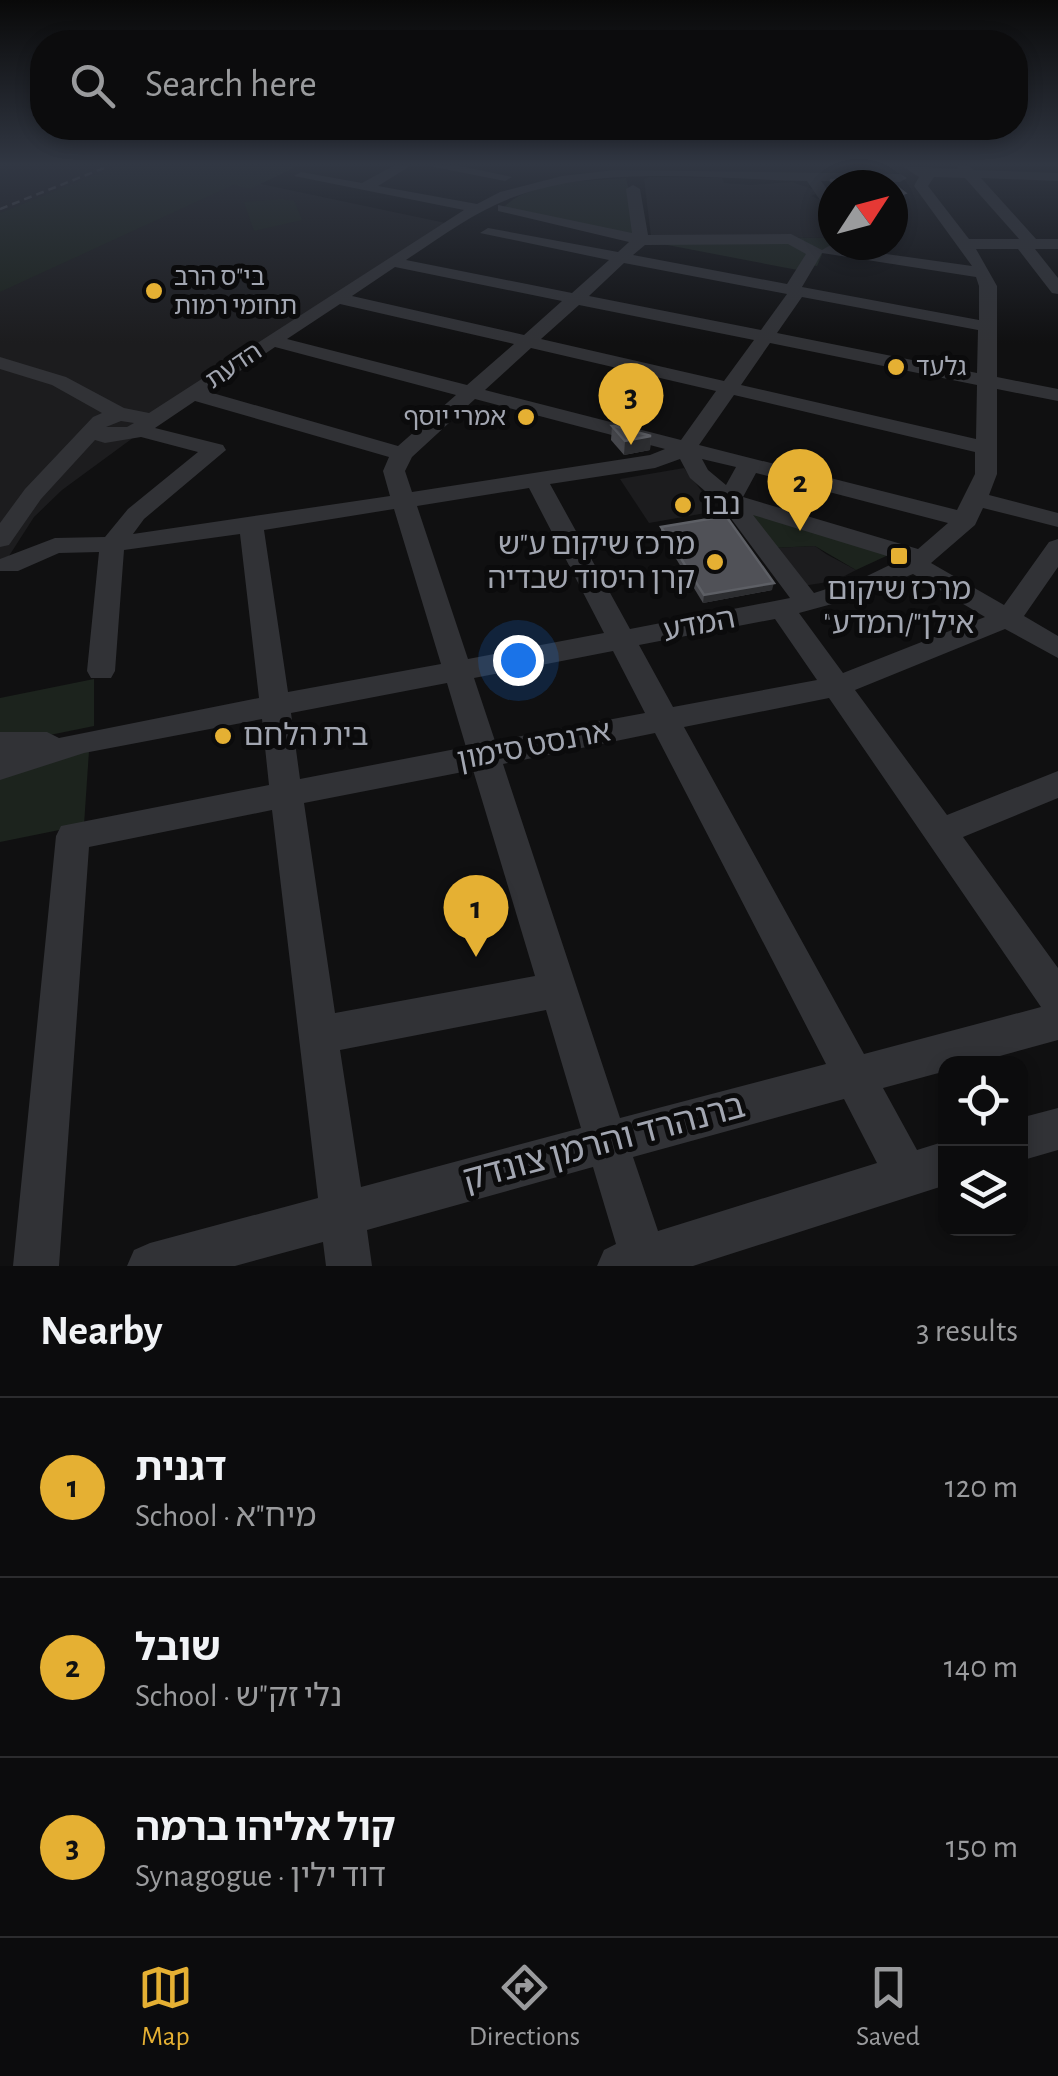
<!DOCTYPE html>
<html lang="en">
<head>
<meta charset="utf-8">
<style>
	:root { --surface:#0c0c0d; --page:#1a1a1b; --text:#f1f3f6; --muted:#9a9b9d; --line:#2c2c2e; --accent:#e5b033 }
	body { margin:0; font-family:"Alegreya Sans","Noto Sans Hebrew",sans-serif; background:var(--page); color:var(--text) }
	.controls { position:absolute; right:30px; bottom:30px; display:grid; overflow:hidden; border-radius:20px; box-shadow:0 5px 15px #0003 }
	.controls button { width:90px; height:90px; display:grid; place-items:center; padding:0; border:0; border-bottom:2px solid var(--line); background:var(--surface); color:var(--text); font:50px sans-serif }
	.compass { position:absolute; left:818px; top:170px; width:90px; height:90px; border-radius:50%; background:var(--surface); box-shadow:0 5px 15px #0003; rotate:54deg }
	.you { position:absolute; left:518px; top:660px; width:35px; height:35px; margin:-25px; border:8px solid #fff; border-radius:50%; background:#1a73e8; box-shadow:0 0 0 15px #1a73e833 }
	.badge { display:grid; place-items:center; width:65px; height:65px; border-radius:50%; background:var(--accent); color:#111; font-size:32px; font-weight:700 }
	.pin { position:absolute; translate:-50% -82px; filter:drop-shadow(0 2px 5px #0008) }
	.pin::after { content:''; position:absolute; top:52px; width:35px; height:30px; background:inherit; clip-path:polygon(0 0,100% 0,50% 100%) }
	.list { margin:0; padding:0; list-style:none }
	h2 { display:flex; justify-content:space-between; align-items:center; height:130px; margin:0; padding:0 40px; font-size:42px }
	h2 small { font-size:32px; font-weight:400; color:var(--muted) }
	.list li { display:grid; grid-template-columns:65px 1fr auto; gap:30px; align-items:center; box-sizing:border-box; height:180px; padding:0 40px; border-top:2px solid var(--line) }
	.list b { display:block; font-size:38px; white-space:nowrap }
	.list p { margin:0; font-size:32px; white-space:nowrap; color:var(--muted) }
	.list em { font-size:32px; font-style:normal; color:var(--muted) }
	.icon { flex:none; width:55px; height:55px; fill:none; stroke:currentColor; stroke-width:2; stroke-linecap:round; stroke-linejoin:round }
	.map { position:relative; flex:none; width:1058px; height:1266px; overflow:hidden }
	.search { position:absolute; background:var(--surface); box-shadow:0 5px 15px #0003; left:30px; right:30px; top:30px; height:110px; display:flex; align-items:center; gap:25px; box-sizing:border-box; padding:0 35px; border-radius:40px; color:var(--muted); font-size:38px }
	.sheet { height:670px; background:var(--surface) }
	nav { display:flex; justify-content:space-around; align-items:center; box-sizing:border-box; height:140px; border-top:2px solid var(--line); background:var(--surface); font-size:28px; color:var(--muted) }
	nav a { display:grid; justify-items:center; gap:5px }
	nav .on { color:var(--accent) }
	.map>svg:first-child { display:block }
	.built { fill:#1c1c1e }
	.green { fill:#1c231d }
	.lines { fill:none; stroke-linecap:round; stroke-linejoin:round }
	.minor { fill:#313236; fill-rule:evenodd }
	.rail { stroke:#484a4f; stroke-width:2.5; stroke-dasharray:8 5; stroke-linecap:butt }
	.wall { fill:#46474c }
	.shaded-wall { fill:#2c2d30 }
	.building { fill:#505157; stroke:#5d5f65; stroke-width:2.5 }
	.poi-dot { fill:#e5b033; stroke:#0b0b0c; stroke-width:4 }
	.labels { text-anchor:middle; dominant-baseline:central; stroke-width:10; stroke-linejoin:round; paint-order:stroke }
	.far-poi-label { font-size:25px; fill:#a2a6b1; stroke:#0b0b0c; text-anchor:start }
	.far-street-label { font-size:25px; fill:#a2a6b1; stroke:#0b0b0c }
	.poi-label { font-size:30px; fill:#a2a6b1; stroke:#0b0b0c; text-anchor:start }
	.street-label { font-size:30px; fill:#a2a6b1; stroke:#0b0b0c }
	.near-street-label { font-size:35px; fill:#a2a6b1; stroke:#0b0b0c }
</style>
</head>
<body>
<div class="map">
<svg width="1058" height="1266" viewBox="0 0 1058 1266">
	<rect width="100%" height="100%" fill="#101011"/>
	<g class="built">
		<polygon points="0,166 203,166 218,175 455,225 156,421 62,490 34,517 0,570"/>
		<polygon points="650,177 722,178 724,183 751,185 792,182 821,192 811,196 833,204 833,238 651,236 644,179"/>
		<polygon points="684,468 717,511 649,523 620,479"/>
		<polygon points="815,546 826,554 856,570 835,581 802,586 771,548"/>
	</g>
	<g class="green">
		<polygon points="117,166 298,166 250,189 233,185 0,292 0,213"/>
		<path d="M626,178L641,240L503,208C530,180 589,181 626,178Z"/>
		<polygon points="282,199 294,201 302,220 254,231 244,202"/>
		<polygon points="665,236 833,238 833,245 874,245 883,262 823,252 817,266 807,264 803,271 657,243"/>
		<polygon points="729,500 897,551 856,570 815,546 771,548"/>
		<polygon points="94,679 94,726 30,739 0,737 0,698"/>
		<polygon points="89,751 84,825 0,842 0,775"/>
	</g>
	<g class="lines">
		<g class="minor">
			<path d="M393,166H410L378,186L477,204L500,192L562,176L615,170L900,174L907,178L900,182L821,181L833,197V207L822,203L807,181C711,179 602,164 511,198C474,212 439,238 406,260L572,293L609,260L480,233L488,228L618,252L629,242L498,211V205L632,233L626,189L633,185L640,189L648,235L791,234L822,250L829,246L972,266L914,186L919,177L902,166L958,169L957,166H969L973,170L1058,173V181L981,178L1036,239H1058V249H1035L1058,278V294L1052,293L1018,249H976L997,286V377L1058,389V401L997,389V474L989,495L1058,513V527L983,508L975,525L931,563L1004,605L1049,542L1058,539V567L1024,616L1058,636V658L1005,629L855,690L947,815L1058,771V798L963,837L1058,968V1040L971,1064H946V1071L883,1088L917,1150L946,1141V1185L693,1266H597L604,1250L616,1244L593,1167L367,1230L372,1266H326L323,1242L235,1266H127L134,1250L150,1243L318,1198L272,810L89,847L59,1266H13L56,836L61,826L269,785L262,719L84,753L0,780V732H47L59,738L259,698L240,534L124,550L115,671L111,678H91L87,671L99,552L59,553L18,571H0V559L55,538L105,537L128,509L198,452L141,437L105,443L95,440L41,499L9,545L0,547V523L25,489L93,417L102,413L52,385L0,369V357L66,377L124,408L149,413L464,210L294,176L301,172L362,183ZM934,177L965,178L1019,239H969L928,186ZM788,244L806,254L787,284L633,255L645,245ZM822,253L976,277L979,286V320L802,287ZM624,263L787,294L761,330L589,296ZM395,267L562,301L524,335L352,296ZM802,297L978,330L977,373L777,333ZM340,304L514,344L467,385L287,339ZM579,305L754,340L724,381L541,339ZM770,343L977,385L976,439L741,385ZM275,347L456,395L398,446L209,392ZM531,348L716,391L681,440L485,390ZM734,395L975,452V474L957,510L699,445ZM475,399L665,449L650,455L412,492L405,471L412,457ZM195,401L389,457L383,471L390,496L133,534L144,519L226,450L223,445L155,428ZM121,421L134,423L127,427H106ZM680,459L690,478L721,505L790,598L630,629L550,484L655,468ZM702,459L736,467L726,485L708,470ZM756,473L948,523L918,549L743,497ZM529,488L604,633L468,659L417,506ZM394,509L441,664L288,692L264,530ZM753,515L900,560L867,576L814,593ZM913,574L985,617L843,673L799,613L854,598ZM775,619L817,680L673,707L639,645ZM613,651L645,713L495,741L474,678ZM447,683L466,747L300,779L291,713ZM829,698L1041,1007L864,1054L684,727ZM655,733L826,1064L620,1118L503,764ZM473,770L535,976L335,1013L304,803ZM546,1010L581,1128L361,1187L340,1050ZM844,1099L877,1163L658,1231L633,1157Z"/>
			<polygon points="429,166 460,166 512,177 505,181"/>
			<polygon points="1058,1108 1058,1150 1020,1161 1020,1118"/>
		</g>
		<polyline class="rail" points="0,209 109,166"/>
	</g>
	<g class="wall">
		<polygon points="612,426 651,436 650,450 624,455 611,440"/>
		<polygon points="661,527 772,590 703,603 661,534"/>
	</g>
	<g class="shaded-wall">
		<polygon points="905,193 904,198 893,202 893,197"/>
		<polygon points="651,436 650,450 624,455 625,441"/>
		<polygon points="774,583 772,590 703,603 704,595"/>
	</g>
	<g class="building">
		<polygon points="830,180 888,180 905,193 893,197 893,185 841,185"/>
		<polygon points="612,426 615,426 651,436 625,441"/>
		<polygon points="726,516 774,583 704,595 661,527"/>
	</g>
	<linearGradient id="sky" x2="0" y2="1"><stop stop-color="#090909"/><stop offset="0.48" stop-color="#313743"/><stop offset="1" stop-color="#313743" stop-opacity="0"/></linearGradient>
	<rect width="1058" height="343" fill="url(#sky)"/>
	<g class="poi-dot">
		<circle cx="154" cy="291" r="10"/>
		<circle cx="896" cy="367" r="10"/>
		<circle cx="526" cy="417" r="10"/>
		<circle cx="683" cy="505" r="10"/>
		<rect x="889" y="546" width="20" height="20" rx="5"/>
		<circle cx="715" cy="562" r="10"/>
		<circle cx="223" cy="736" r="10"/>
	</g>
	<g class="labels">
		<g class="far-poi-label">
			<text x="174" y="277">בי"ס הרב<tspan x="174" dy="29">תחומי רמות</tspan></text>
			<text x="916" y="367">גלעד</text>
			<text x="506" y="417" text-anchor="end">אמרי יוסף</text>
		</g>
		<g class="far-street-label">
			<text transform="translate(234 366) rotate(-34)">הדעת</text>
		</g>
		<g class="poi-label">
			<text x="703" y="505">נבו</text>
			<text x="695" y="545" text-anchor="end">מרכז שיקום ע"ש<tspan x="695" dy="34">קרן היסוד שבדיה</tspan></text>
			<text x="899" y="590" text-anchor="middle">מרכז שיקום<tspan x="899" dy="34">"אילן"/המדע</tspan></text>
			<text x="243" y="736">בית הלחם</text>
		</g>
		<g class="street-label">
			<text transform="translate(699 625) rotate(-11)">המדע</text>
			<text transform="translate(534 746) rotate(-11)">ארנסט סימון</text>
		</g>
		<g class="near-street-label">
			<text transform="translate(604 1143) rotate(-15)">ברנהרד והרמן צונדק</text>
		</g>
	</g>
</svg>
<div class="controls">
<button><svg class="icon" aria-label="locate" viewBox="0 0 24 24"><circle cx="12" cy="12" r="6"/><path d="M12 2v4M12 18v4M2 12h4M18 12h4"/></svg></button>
<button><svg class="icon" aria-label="layers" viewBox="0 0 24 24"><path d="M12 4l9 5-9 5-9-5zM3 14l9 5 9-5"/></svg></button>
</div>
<svg class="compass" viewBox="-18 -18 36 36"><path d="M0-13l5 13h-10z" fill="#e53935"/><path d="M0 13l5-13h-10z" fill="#9a9b9d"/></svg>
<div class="you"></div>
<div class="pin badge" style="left:476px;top:957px">1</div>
<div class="pin badge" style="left:800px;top:531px">2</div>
<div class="pin badge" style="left:631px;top:445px">3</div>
<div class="search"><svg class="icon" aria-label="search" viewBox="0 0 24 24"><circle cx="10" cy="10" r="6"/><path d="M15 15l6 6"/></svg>Search here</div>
</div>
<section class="sheet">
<h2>Nearby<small>3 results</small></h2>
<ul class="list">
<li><span class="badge">1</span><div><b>דגנית</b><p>School · מיח&quot;א</p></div><em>120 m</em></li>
<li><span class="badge">2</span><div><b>שובל</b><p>School · נלי זק&quot;ש</p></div><em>140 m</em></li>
<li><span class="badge">3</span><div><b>קול אליהו ברמה</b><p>Synagogue · דוד ילין</p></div><em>150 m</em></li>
</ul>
</section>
<nav>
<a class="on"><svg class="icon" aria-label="map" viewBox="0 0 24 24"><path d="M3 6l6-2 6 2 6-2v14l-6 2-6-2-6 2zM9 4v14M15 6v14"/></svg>Map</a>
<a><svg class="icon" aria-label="directions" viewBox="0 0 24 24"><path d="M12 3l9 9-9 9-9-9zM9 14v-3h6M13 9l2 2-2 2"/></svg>Directions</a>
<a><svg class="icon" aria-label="saved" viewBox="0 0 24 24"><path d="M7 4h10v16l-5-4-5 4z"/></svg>Saved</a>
</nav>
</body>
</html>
